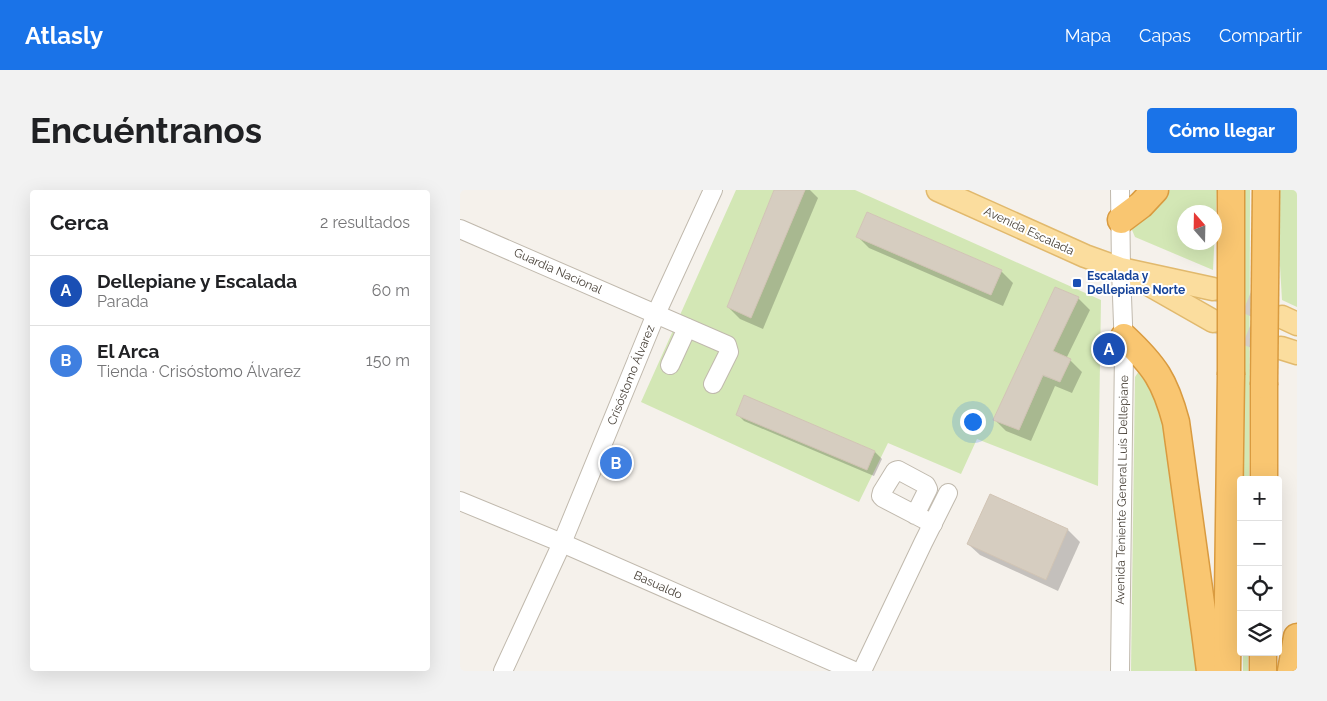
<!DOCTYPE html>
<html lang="es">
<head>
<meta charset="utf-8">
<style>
	:root { --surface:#fff; --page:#f2f2f2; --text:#202124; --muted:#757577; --line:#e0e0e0; --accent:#1a73e8 }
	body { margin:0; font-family:Raleway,sans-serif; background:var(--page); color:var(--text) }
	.controls { position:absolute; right:15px; bottom:15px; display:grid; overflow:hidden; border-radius:5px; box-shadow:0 5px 20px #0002 }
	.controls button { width:45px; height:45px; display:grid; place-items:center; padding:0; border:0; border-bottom:1px solid var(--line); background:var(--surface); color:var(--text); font:25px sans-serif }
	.compass { position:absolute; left:717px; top:15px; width:45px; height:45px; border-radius:50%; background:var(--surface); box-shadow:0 5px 20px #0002; rotate:340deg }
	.you { position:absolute; left:512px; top:231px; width:18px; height:18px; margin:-12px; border:4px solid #fff; border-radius:50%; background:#1a73e8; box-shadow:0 0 0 8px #1a73e833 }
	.badge { display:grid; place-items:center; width:32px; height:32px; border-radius:50%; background:var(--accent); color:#fff; font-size:16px; font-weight:700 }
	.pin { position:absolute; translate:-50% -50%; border:2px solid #fff; box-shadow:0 1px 5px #0006 }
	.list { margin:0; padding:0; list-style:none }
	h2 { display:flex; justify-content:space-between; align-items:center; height:65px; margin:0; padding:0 20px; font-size:21px }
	h2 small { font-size:16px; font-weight:400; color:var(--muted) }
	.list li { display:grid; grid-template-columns:32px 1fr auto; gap:15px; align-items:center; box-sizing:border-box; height:70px; padding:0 20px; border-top:1px solid var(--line) }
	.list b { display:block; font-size:19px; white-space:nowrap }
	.list p { margin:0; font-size:16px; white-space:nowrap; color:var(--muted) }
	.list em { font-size:16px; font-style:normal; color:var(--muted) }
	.icon { flex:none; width:28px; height:28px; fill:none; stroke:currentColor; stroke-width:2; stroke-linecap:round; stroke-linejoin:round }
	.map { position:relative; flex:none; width:837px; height:481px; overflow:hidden; border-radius:5px }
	header { display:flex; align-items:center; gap:30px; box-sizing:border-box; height:70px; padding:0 25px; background:var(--accent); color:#fff }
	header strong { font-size:24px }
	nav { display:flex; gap:28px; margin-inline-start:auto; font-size:18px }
	.intro { display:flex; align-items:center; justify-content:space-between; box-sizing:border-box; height:120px; padding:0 30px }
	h1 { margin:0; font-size:35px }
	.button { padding:12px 22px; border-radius:5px; background:var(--accent); color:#fff; font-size:18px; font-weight:700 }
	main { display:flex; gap:30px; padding:0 30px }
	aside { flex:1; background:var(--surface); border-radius:5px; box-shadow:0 5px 20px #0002 }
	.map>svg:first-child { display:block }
	.green { fill:#d3e7b5; fill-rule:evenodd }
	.shadow { fill:#0003 }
	.building { fill:#d6cdc0; stroke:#d1c4b4 }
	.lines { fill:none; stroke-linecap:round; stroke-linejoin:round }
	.major-tunnel { stroke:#d3cec7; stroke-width:22; stroke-dasharray:22 11; stroke-linecap:butt }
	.minor-casing { stroke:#c0b9ad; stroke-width:20 }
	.major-casing { stroke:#e1b96d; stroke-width:25 }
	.highway-casing { stroke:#d99b40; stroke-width:29 }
	.minor { stroke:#fff; stroke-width:18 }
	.major { stroke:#fbdd9e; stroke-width:22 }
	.highway { stroke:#f9c671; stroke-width:26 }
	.highway-bridge-casing { stroke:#d99b40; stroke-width:29; stroke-linecap:butt }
	.highway-bridge { stroke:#f9c671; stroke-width:26 }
	.transit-dot { fill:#1a4fb4; stroke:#fff; stroke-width:2 }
	.labels { text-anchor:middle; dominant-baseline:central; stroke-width:4; stroke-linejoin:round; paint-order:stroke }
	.street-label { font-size:12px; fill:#494239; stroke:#fff }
	.transit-label { font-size:12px; font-weight:bold; fill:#164399; stroke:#fff; text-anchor:start }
</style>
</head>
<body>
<header>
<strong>Atlasly</strong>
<nav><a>Mapa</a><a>Capas</a><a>Compartir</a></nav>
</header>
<div class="intro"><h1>Encuéntranos</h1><a class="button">Cómo llegar</a></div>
<main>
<aside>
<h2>Cerca<small>2 resultados</small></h2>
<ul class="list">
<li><span class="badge" style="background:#1a4fb4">A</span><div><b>Dellepiane y Escalada</b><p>Parada</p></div><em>60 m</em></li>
<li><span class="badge" style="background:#3f7fe0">B</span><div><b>El Arca</b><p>Tienda · Crisóstomo Álvarez</p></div><em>150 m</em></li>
</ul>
</aside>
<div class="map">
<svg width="837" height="481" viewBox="0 0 837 481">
	<rect width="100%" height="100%" fill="#f5f1eb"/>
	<g class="green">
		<path d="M276,0H314L267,117L291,127L345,0H395L641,110L638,296L517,249L501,284L428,253L399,312L181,212ZM407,22L542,80L531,105L396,47ZM595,97L618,107L593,161L610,170L600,192L583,186L559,240L533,230ZM284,206L415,261L407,279L276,225Z"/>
		<path d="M706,0H757L753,80L675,47L672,40L674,33ZM724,22H754V52H724Z"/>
		<polygon points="785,0 790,0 789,290 784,290"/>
		<polygon points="818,0 837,0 837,117 822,110 817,25"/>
		<polygon points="679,181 697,189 742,481 671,481 675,187"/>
		<rect x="783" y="462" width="5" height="19"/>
	</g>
	<g class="shadow">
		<polygon points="315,0 350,0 358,8 303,139 280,129 268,117"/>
		<polygon points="397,46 541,81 553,93 543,116 409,58"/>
		<polygon points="618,108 630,120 606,169 610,170 622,182 612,203 595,196 571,251 546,241 534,229"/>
		<polygon points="285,207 415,262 422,269 414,286 284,231 277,224"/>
		<polygon points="530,305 608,340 620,352 598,401 520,365 508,354"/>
	</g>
	<g class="building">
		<polygon points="314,0 345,0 291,128 267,117"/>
		<polygon points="407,22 542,80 531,105 396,47"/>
		<polygon points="595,97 619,107 593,161 611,169 600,192 583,185 559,240 533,230"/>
		<polygon points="284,205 415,261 407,280 276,225"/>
		<polygon points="530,304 608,339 586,390 507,354"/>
	</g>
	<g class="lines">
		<g class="major-tunnel">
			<polyline points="756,100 819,126"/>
			<polyline points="756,132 819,157"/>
		</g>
		<g class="minor-casing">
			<g id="minor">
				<polyline points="0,39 267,155 269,162 253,194"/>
				<polyline points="210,175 227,138"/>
				<polyline points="0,311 102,353 394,481"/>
				<polyline points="455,325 468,299 466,295 438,280 435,281 422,302 421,306 423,308 473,334"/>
				<polyline points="43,481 102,353 196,124 253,0"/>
				<polyline points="402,481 463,353 488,303"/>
				<polyline points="660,481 664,161 661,79 660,0"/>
			</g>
		</g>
		<g class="major-casing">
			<g id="major">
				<polyline points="478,0 625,66 661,79 753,99"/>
				<polyline points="681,90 753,131"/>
				<polyline points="822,127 837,134"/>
				<polyline points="821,158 837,163"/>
			</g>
		</g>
		<g class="highway-casing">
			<g id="highway">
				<polyline points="661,30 681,15 695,0"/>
				<path d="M664,147C695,176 705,191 716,232L745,442L750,481"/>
				<polyline points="804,290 804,195"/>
				<polyline points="767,481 771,185"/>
				<polyline points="803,481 803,462"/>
				<polyline points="831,481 837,447"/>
			</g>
		</g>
		<use href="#minor" class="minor"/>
		<use href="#major" class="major"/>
		<use href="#highway" class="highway"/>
		<g class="highway-bridge-casing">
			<g id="highway-bridge">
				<polyline points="771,185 771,0"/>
				<polyline points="804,195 806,0"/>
			</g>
		</g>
		<use href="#highway-bridge" class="highway-bridge"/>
	</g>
	<rect class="transit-dot" x="612" y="88" width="10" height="10" rx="2.5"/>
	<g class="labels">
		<g class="street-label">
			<text transform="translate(569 41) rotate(25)">Avenida Escalada</text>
			<text transform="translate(98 81) rotate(24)">Guardia Nacional</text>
			<text transform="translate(171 185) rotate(-68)">Crisóstomo Álvarez</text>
			<text transform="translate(662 300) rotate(-89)">Avenida Teniente General Luís Dellepiane</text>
			<text transform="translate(198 395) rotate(24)">Basualdo</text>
		</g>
		<g class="transit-label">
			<text x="627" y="86">Escalada y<tspan x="627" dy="14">Dellepiane Norte</tspan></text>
		</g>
	</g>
</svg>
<div class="controls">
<button>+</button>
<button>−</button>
<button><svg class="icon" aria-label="locate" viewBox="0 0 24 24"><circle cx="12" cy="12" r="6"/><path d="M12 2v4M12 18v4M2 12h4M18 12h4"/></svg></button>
<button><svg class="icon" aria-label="layers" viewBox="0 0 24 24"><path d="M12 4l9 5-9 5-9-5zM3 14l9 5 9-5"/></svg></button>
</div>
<svg class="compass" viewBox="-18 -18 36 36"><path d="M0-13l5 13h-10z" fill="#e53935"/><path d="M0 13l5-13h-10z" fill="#757577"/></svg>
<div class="you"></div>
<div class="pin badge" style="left:649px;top:159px;background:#1a4fb4">A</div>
<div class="pin badge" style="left:156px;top:273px;background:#3f7fe0">B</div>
</div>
</main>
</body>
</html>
